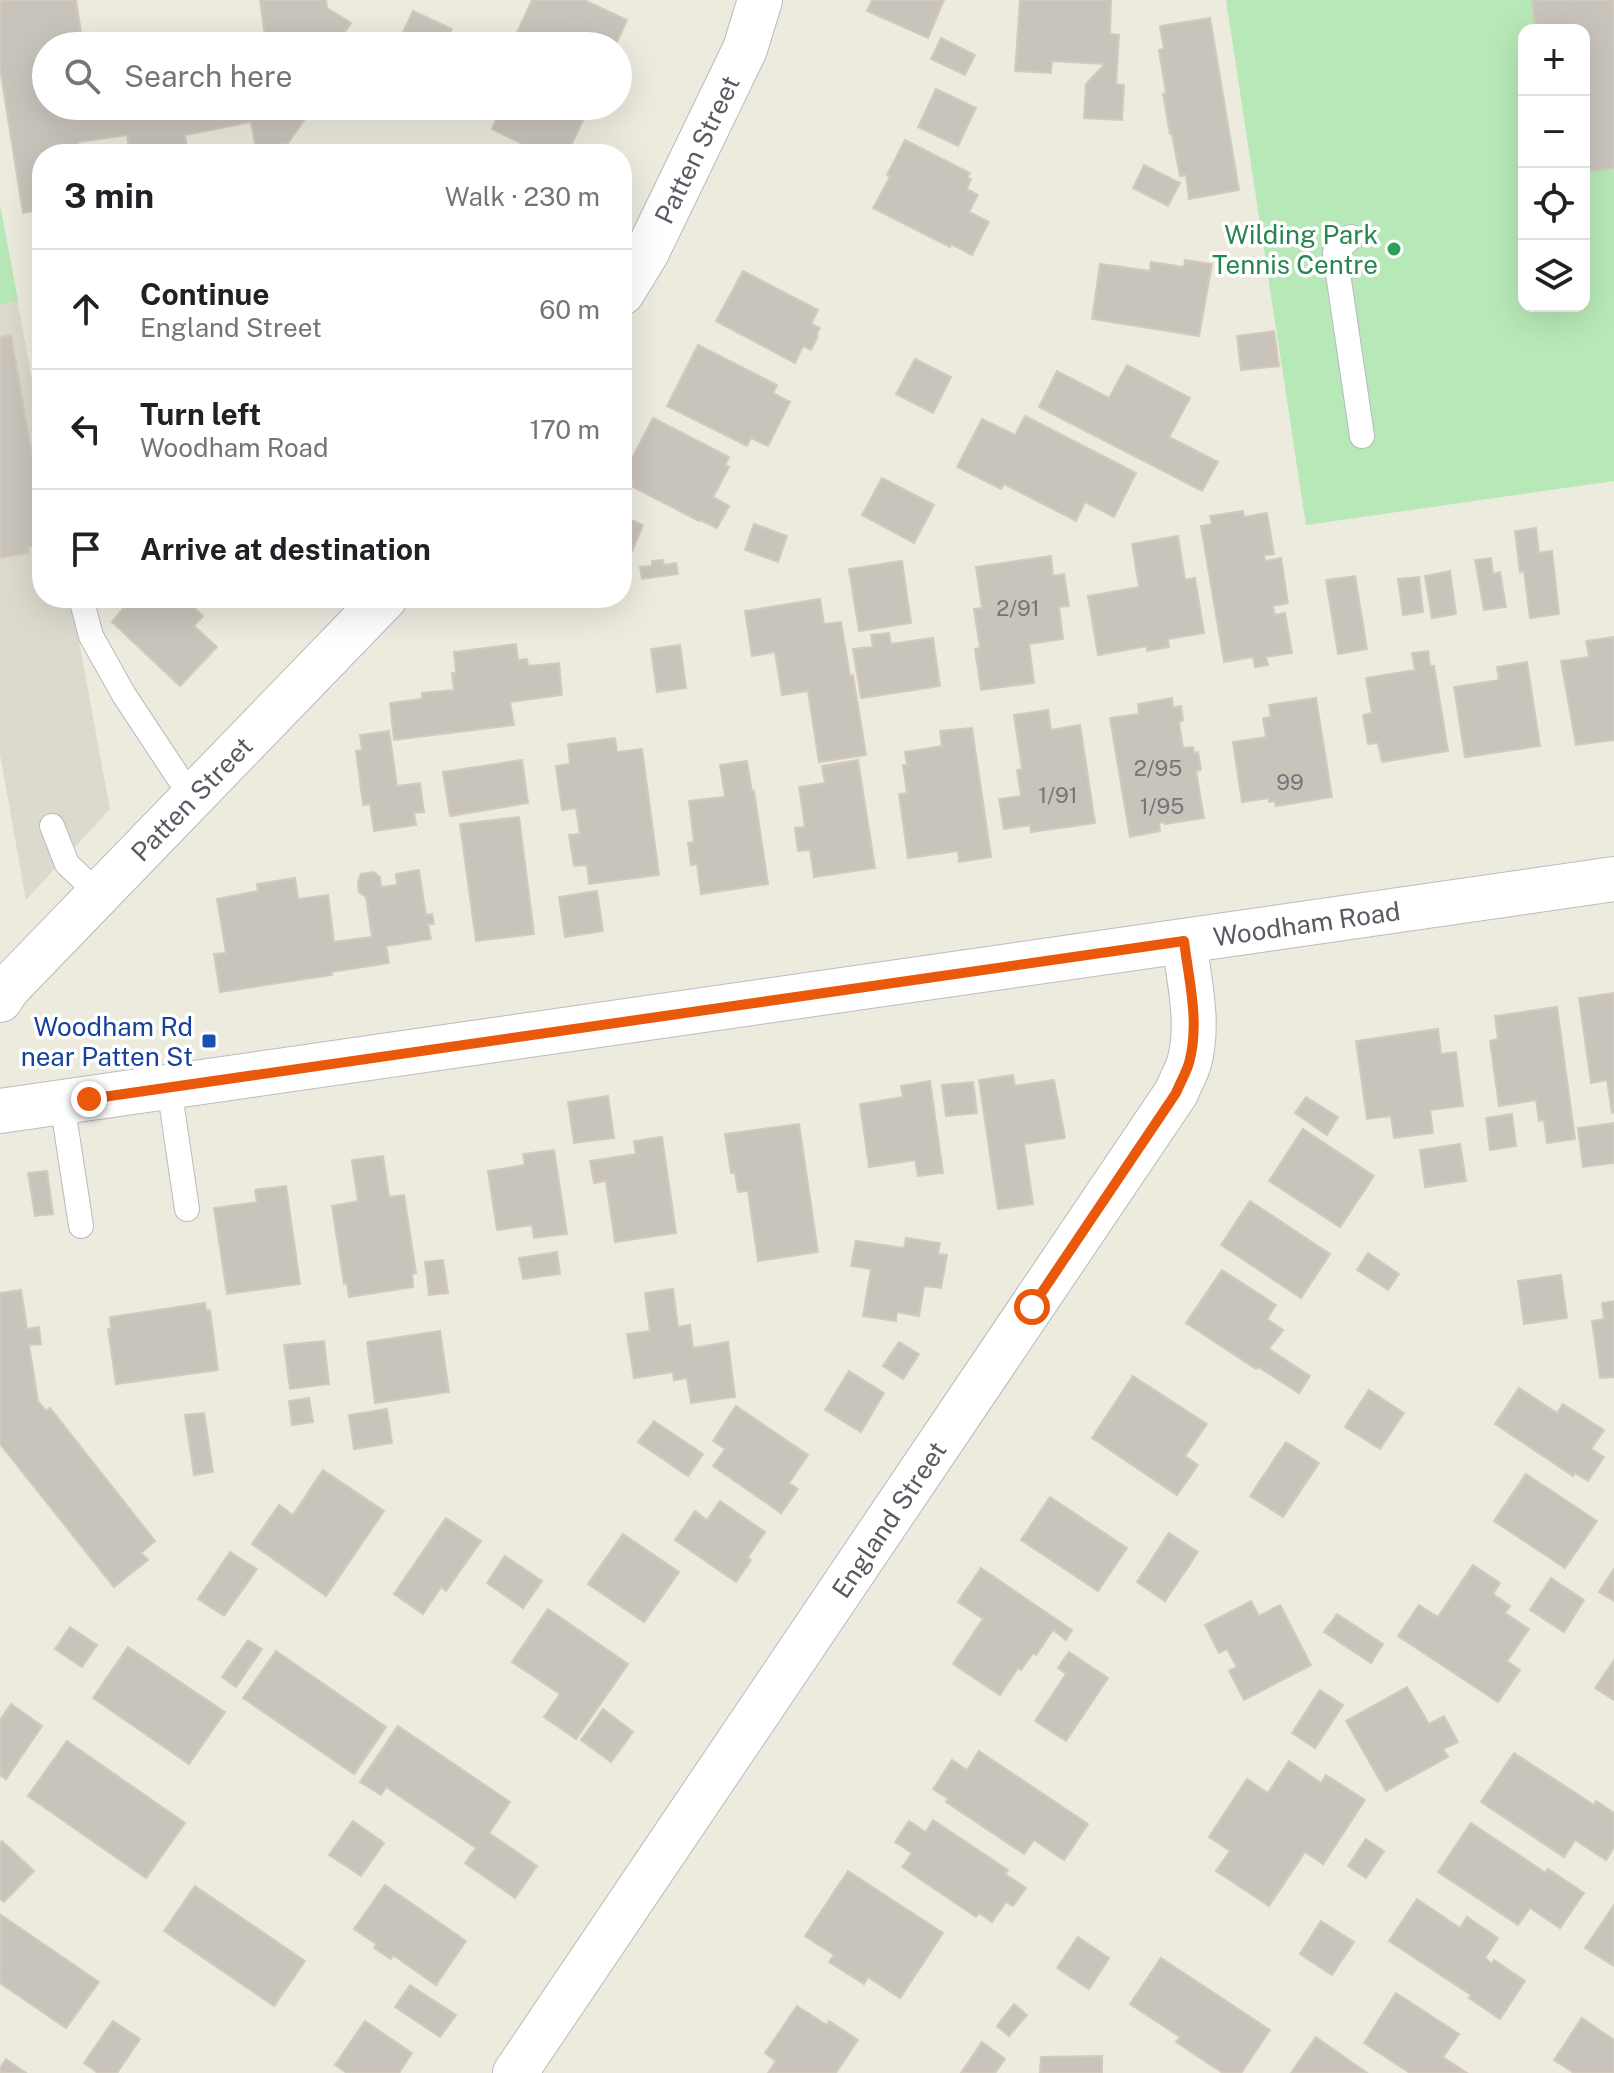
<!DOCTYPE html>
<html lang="en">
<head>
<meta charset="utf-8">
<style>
	:root { --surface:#fff; --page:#f2f2f2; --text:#202124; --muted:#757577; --line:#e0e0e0 }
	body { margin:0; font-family:"Public Sans",sans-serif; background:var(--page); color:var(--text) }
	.controls { position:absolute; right:24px; top:24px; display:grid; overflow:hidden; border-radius:16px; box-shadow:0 8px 32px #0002 }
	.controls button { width:72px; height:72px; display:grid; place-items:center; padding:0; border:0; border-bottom:2px solid var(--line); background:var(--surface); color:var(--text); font:40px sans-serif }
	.stop { position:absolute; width:24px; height:24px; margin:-18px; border:6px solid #ea580c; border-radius:50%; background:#fff }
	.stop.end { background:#ea580c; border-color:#fff; box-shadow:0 2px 8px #0008 }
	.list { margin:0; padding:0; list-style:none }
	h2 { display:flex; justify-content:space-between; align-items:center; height:104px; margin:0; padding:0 32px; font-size:34px }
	h2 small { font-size:26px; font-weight:400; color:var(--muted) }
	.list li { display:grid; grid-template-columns:52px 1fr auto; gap:24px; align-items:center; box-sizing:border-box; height:120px; padding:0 32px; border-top:2px solid var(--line) }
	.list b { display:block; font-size:30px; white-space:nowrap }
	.list p { margin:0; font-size:26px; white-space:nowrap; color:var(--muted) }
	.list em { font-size:26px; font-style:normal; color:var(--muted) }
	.icon { flex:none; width:44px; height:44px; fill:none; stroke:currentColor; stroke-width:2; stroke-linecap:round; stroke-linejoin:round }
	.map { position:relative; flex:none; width:1614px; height:2073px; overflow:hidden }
	.search { position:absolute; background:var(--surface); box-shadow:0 8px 32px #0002; left:32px; top:32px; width:600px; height:88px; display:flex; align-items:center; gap:20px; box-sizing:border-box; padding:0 28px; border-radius:44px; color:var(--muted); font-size:30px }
	.panel { position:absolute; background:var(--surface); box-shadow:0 8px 32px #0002; left:32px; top:144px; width:600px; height:464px; border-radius:32px }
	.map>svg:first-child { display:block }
	.education { fill:#dcd9cd }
	.green { fill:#b7e8b7; fill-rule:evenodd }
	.building { fill:#c8c4bb; stroke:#d2cbbc; stroke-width:2 }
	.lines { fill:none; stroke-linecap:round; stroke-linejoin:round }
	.lane-casing { stroke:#b7bac0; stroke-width:26 }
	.street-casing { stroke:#b7bac0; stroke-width:46 }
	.secondary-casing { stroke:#b8bcc3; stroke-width:46 }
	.lane { stroke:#fff; stroke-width:24 }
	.street { stroke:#fff; stroke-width:44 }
	.secondary { stroke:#fff; stroke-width:44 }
	.route { stroke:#ea580c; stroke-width:10 }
	.leisure-dot { fill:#2e9e5b; stroke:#fff; stroke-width:3 }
	.transit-dot { fill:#1a4fb4; stroke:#fff; stroke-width:3 }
	.labels { text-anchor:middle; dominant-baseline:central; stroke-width:7; stroke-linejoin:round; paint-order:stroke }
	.number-label { font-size:22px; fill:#747678 }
	.street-label { font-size:26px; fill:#585c62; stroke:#fff }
	.leisure-label { font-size:26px; fill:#27864d; stroke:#fff; text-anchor:end }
	.transit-label { font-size:26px; fill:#164399; stroke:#fff; text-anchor:end }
</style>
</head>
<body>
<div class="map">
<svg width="1614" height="2073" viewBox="0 0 1614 2073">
	<rect width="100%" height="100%" fill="#edeade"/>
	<polygon class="education" points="0,205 42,435 42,598 71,598 110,809 26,900 0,754"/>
	<g class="green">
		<path d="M1226,0H1614V481L1306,525ZM1524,30H1584V306H1524Z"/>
		<polygon points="0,205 18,301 0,304"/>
	</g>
	<g class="building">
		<polygon points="0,0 76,0 83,46 46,46 46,106 314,106 288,143 256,148 251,122 185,135 188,154 130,154 127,135 78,142 79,154 42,154 42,209 23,213 0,68"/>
		<polygon points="260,0 326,0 327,8 351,23 335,46 262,46 265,36"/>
		<polygon points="532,0 584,0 627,20 615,46 539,46 516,35"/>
		<polygon points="872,0 944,0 928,38 867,11"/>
		<polygon points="1020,0 1111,0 1110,34 1119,35 1116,84 1124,85 1122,120 1084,118 1086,84 1105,64 1052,61 1051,73 1015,71"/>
		<polygon points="1532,0 1614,0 1614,168 1584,172 1584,30 1536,30"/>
		<polygon points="413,11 452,29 444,46 397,45"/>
		<polygon points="1210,18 1239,190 1189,199 1186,175 1180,176 1172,134 1170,134 1163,94 1166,93 1159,50 1164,49 1160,26"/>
		<polygon points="222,35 224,46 185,46 184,43"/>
		<polygon points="941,38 975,55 965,75 931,59"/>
		<polygon points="936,89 976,108 958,146 918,127"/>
		<polygon points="488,106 570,106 586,114 567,154 542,154 492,129 496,119 485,113"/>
		<polygon points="905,140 970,173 967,177 971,179 967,189 978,195 969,212 989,222 972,255 951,244 950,247 873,208 890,177 887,175"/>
		<polygon points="1144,165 1180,183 1168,206 1133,188"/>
		<polygon points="1185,260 1212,264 1199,336 1092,319 1100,264 1150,271 1151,262 1184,267"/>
		<polygon points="743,271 818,310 811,324 820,328 816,335 818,336 811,350 803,346 795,363 716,321"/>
		<polygon points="1274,331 1279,366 1241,370 1237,336"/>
		<polygon points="11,335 42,514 42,544 28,547 29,553 0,558 0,337"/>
		<polygon points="698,345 777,385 773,393 790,402 768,446 751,438 747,446 667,406"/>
		<polygon points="915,359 951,377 933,413 896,394"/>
		<polygon points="1127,365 1190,398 1169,437 1218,462 1202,491 1039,407 1057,371 1109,398"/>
		<polygon points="1025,416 1136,473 1114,517 1085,502 1076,521 1004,484 1001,489 957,467 982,419 1015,435"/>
		<polygon points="653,418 729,457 725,465 729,467 713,497 729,506 717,528 700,520 699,521 631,486 633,483 622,477"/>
		<polygon points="882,478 934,505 914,543 862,515"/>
		<polygon points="1243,511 1244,517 1267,513 1274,554 1264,555 1265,561 1281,558 1288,603 1273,606 1275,615 1285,613 1292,653 1266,657 1268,665 1255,667 1253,657 1224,662 1201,526 1212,524 1210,516"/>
		<polygon points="622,516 643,525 626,566 622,564"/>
		<polygon points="754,524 787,536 778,562 745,550"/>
		<polygon points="1536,528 1539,553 1552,551 1559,614 1530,618 1524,571 1520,572 1515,531"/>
		<polygon points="1178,536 1185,580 1195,578 1204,633 1168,639 1169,647 1147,651 1147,646 1098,655 1088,596 1139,587 1132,544"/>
		<polygon points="1051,556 1053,576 1064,574 1069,606 1059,607 1063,639 1029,644 1034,683 981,690 975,649 980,648 974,609 982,608 976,567"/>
		<polygon points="1491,558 1493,574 1500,572 1506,607 1484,610 1475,560"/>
		<polygon points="663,560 664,565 676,563 678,574 642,579 640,567 652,566 652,561"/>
		<polygon points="902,561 911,623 859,631 849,569"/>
		<polygon points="1450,571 1456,614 1432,618 1425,576"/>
		<polygon points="1355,576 1367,649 1338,654 1326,580"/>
		<polygon points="1419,577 1423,612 1403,615 1398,579"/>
		<polygon points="135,598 184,598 203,616 194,626 217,647 180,686 112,622 124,607 125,609"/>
		<polygon points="820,599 824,624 841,622 850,676 853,675 866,755 819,762 808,691 782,695 775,652 752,656 745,611"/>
		<polygon points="889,633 891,644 933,638 940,686 861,698 853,649 873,647 871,635"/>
		<polygon points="1614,637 1614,740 1576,745 1561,661 1589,657 1586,641"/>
		<polygon points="516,644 518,660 527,659 528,666 559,663 562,695 510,702 514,725 394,740 390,703 422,699 422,693 454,690 452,673 456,673 454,652"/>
		<polygon points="680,645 686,688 657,692 651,649"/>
		<polygon points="1428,651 1430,666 1434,666 1448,751 1382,762 1378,743 1368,744 1363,715 1372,713 1366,678 1415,670 1412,653"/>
		<polygon points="1527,662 1540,746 1465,757 1454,687 1499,680 1497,667"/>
		<polygon points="1172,698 1173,707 1181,706 1183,720 1179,722 1183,748 1193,747 1194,753 1198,752 1201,770 1196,771 1204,818 1165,824 1165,822 1159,823 1160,831 1130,837 1110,718 1139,714 1138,704"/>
		<polygon points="1316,698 1332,797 1276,806 1275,801 1269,802 1269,798 1242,802 1233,742 1266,737 1263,718 1271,717 1269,705"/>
		<polygon points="1048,710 1051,730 1080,725 1095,823 1031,832 1030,825 1004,829 999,799 1021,796 1017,770 1022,769 1014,715"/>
		<polygon points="972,728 991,857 959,862 958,851 908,858 899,794 907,793 903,765 907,765 905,752 942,746 940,731"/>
		<polygon points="389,731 397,786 420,783 424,812 414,813 416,825 374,831 370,804 363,805 356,751 362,750 360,735"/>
		<polygon points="615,738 617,752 642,749 659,875 589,884 587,865 574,866 569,835 580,834 576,808 562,810 556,766 570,764 568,744"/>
		<polygon points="522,760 528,803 450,816 443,772"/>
		<polygon points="858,760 875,868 814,877 810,850 798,851 795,828 805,827 799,787 825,783 822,766"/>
		<polygon points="747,761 752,792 754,791 768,884 701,894 697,864 691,865 688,843 694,842 689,801 725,797 720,765"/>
		<polygon points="519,817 534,934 476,941 460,824"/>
		<polygon points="419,870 426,915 432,914 434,924 428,924 431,939 386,946 389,963 331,972 332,975 220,992 214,954 226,953 217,899 258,891 257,884 295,878 298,899 328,895 334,942 372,937 366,897 359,892 358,882 361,874 374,872 380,877 381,887 397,885 396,874"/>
		<polygon points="597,891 603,931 565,937 559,897"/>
		<polygon points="1614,993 1614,1112 1612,1113 1607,1080 1591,1083 1579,998"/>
		<polygon points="1557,1007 1575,1139 1547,1143 1544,1120 1539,1121 1536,1100 1499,1106 1490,1041 1498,1039 1495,1016"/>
		<polygon points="1438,1029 1441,1054 1456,1052 1463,1106 1430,1110 1433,1133 1394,1138 1391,1116 1367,1119 1356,1041"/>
		<polygon points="1013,1075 1015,1086 1054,1080 1065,1138 1024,1144 1033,1204 998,1209 979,1080"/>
		<polygon points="930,1081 943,1173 918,1176 915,1160 869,1167 860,1104 903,1097 901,1086"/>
		<polygon points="973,1082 977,1113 946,1116 942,1085"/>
		<polygon points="608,1096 614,1138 574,1143 568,1102"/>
		<polygon points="1306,1097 1338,1117 1327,1135 1295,1113"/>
		<polygon points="1512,1114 1516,1146 1490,1150 1486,1118"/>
		<polygon points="1614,1123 1614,1163 1583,1167 1578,1128"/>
		<polygon points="799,1124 818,1252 758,1261 748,1191 738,1192 735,1173 731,1173 725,1134"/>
		<polygon points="1303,1129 1374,1176 1340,1227 1269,1181"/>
		<polygon points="662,1137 676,1233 615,1242 606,1181 594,1183 590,1161 636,1154 634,1141"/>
		<polygon points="1460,1144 1466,1181 1425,1187 1420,1150"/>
		<polygon points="554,1150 567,1234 534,1238 532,1225 497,1230 488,1171 525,1165 523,1154"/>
		<polygon points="383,1156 389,1197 404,1195 416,1273 412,1274 413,1287 349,1297 347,1283 344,1284 332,1206 358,1201 352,1160"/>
		<polygon points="47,1171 53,1214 35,1216 28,1173"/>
		<polygon points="286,1186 300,1284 227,1294 214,1208 257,1202 255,1190"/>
		<polygon points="1250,1201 1330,1254 1301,1298 1221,1245"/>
		<polygon points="906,1238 940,1243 938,1254 947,1255 941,1288 924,1286 919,1316 897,1312 896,1321 863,1316 871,1269 851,1266 856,1241 904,1248"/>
		<polygon points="557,1252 560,1274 523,1279 519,1258"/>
		<polygon points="1368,1253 1399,1274 1388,1290 1357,1270"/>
		<polygon points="443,1260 448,1293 429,1295 425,1262"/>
		<polygon points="1222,1270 1276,1305 1267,1319 1283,1330 1269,1349 1310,1376 1299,1393 1258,1367 1256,1369 1186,1323"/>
		<polygon points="1561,1275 1567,1318 1524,1324 1518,1281"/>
		<polygon points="673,1289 678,1327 690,1325 693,1348 728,1342 735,1397 691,1403 687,1378 674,1380 673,1372 634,1378 627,1334 650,1331 645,1293"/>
		<polygon points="21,1290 27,1329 39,1327 41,1344 29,1345 38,1401 46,1411 50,1408 155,1541 141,1553 148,1560 114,1587 0,1444 0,1293"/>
		<polygon points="1614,1301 1614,1377 1600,1378 1592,1321 1604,1319 1602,1303"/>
		<polygon points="205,1303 206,1311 210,1310 218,1370 116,1384 108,1329 111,1329 110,1317"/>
		<polygon points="440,1331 449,1392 375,1403 367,1342"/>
		<polygon points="324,1341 329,1384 290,1389 284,1345"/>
		<polygon points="899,1342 919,1354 903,1379 883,1366"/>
		<polygon points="849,1371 884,1393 861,1432 825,1410"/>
		<polygon points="1133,1376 1207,1424 1185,1456 1198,1465 1177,1495 1092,1438"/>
		<polygon points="1519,1388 1557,1413 1563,1404 1604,1430 1591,1449 1604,1457 1588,1481 1575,1473 1573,1476 1495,1424"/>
		<polygon points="1369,1390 1404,1413 1380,1449 1345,1427"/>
		<polygon points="309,1398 313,1422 292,1425 289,1401"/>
		<polygon points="736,1406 808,1455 789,1483 798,1489 781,1513 713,1466 725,1449 713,1441"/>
		<polygon points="387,1409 392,1443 354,1449 349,1415"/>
		<polygon points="204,1413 213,1472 194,1475 185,1415"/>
		<polygon points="654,1421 703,1454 688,1476 638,1442"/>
		<polygon points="1286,1442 1319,1463 1283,1517 1250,1496"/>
		<polygon points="323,1470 384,1511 326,1596 252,1544 279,1505 293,1515"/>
		<polygon points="1526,1474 1597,1521 1565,1568 1494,1521"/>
		<polygon points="1050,1497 1127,1548 1098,1591 1021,1540"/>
		<polygon points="720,1501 765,1532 748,1557 751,1560 736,1582 675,1540 695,1511 707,1520"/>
		<polygon points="446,1518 481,1541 446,1591 441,1587 423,1614 394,1594"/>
		<polygon points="1169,1533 1198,1552 1165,1601 1137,1582"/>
		<polygon points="623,1534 679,1572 644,1622 588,1584"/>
		<polygon points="230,1552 257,1569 224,1616 198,1599"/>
		<polygon points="505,1556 542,1581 523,1608 487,1583"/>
		<polygon points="1473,1565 1500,1583 1493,1594 1510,1606 1505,1613 1529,1629 1507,1661 1520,1670 1498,1702 1398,1636 1419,1605 1438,1617"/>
		<polygon points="981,1568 1072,1630 1066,1640 1053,1630 1036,1655 1033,1653 1021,1670 1018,1668 1000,1695 953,1664 983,1619 958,1602"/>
		<polygon points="1614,1569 1614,1601 1599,1592"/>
		<polygon points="1551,1578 1584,1600 1564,1632 1530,1610"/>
		<polygon points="1251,1601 1259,1616 1280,1605 1311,1665 1244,1700 1229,1671 1237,1667 1227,1649 1219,1653 1205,1625"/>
		<polygon points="548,1609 628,1664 576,1739 544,1717 560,1694 512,1662"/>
		<polygon points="1337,1614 1383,1644 1371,1663 1324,1632"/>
		<polygon points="70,1627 97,1645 82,1667 55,1649"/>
		<polygon points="248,1640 262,1649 236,1687 222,1677"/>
		<polygon points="128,1647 225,1712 189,1764 93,1698"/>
		<polygon points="276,1651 386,1727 354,1774 243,1698"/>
		<polygon points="1069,1652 1108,1678 1066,1741 1035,1721 1066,1674 1058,1668"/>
		<polygon points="1614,1660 1614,1700 1595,1688"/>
		<polygon points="1407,1687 1429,1724 1444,1716 1458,1742 1443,1749 1448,1757 1386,1791 1346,1721"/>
		<polygon points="1320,1690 1343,1705 1315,1748 1292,1733"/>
		<polygon points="11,1704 42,1726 6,1779 0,1775 0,1720"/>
		<polygon points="603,1709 633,1732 611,1762 581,1740"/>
		<polygon points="398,1726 510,1802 489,1833 537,1866 515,1898 465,1863 476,1848 386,1787 381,1795 360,1782"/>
		<polygon points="67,1741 185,1823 146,1878 28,1796"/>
		<polygon points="979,1751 1088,1824 1064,1860 1034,1840 1024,1854 946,1802 948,1799 933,1789 952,1760 967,1770"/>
		<polygon points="1514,1753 1594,1805 1596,1801 1614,1813 1614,1847 1606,1860 1575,1840 1564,1857 1481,1802"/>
		<polygon points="1289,1761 1321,1783 1326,1775 1365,1800 1323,1864 1305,1852 1269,1906 1216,1871 1230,1851 1209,1837 1247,1779 1268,1793"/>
		<polygon points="933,1820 1008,1870 1005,1874 1026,1888 1013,1906 1006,1902 992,1922 979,1913 976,1917 902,1867 912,1853 895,1842 909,1821 926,1832"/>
		<polygon points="353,1821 384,1843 361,1876 329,1855"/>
		<polygon points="1471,1823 1546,1873 1548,1869 1584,1893 1560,1928 1530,1908 1518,1925 1438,1872"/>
		<polygon points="1366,1839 1384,1851 1366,1878 1348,1866"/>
		<polygon points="2,1841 34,1871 4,1902 0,1899 0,1842"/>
		<polygon points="848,1871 943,1933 900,1998 868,1977 864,1984 829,1962 834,1955 805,1936"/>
		<polygon points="385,1885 466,1941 436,1985 393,1955 391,1959 374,1948 376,1944 354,1929"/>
		<polygon points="195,1886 305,1961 274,2006 164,1931"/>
		<polygon points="1417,1899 1460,1928 1467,1917 1498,1938 1485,1958 1492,1964 1494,1960 1525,1981 1500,2019 1469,1998 1471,1995 1389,1941"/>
		<polygon points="1614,1905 1614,1966 1585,1948"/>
		<polygon points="1,1915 99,1982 66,2028 0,1983"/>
		<polygon points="1321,1921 1354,1942 1332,1975 1300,1954"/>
		<polygon points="1078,1937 1109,1958 1089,1989 1057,1968"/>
		<polygon points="1161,1958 1270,2030 1241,2073 1223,2073 1176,2042 1180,2037 1130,2004"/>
		<polygon points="410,1985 456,2015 440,2037 395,2007"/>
		<polygon points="1396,1993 1459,2034 1443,2057 1467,2073 1410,2073 1364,2043"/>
		<polygon points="1014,2004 1027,2015 1009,2036 997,2026"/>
		<polygon points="797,2006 827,2025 829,2021 858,2040 836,2073 768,2073 776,2061 765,2053"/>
		<polygon points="1582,2018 1614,2040 1614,2073 1574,2073 1554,2060"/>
		<polygon points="113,2021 140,2039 117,2073 98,2073 84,2063"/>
		<polygon points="365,2021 412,2053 399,2073 347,2073 335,2065"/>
		<polygon points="1316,2037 1367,2073 1291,2073"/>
		<polygon points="982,2042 1005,2059 995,2073 961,2073"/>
		<polygon points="1102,2056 1102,2073 1040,2073 1041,2057"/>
		<polygon points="6,2059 26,2073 0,2073 0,2068"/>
	</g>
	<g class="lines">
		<g class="lane-casing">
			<g id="lane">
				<polyline points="1351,237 1335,253 1362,436"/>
				<polyline points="81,598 91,636 124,695 192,798"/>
				<polyline points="52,826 67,864 99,894"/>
				<polyline points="169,1087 187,1209"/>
				<polyline points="62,1102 81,1226"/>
			</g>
		</g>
		<g class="street-casing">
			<g id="street">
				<path id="s1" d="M622,293L647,252L745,49L760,0"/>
				<path id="s2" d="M0,1000L8,988L385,598"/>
				<path id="s3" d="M515,2073L1176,1093C1180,1083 1186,1073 1189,1063C1200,1023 1189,981 1184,941"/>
			</g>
		</g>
		<g class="secondary-casing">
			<g id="secondary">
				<path id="s4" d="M0,1111L1614,879"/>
			</g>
		</g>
		<use href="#lane" class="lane"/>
		<use href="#street" class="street"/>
		<use href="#secondary" class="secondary"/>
	</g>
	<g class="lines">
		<path class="route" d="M89,1099L1184,941C1189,981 1200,1023 1189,1063C1186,1073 1180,1083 1176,1093L1032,1307"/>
	</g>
	<circle class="leisure-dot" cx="1394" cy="249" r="8"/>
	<rect class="transit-dot" x="201" y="1033" width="16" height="16" rx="4"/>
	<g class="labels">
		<g class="number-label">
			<text x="1018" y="608">2/91</text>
			<text x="1158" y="768">2/95</text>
			<text x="1290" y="782">99</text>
			<text x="1058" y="795">1/91</text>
			<text x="1162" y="806">1/95</text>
		</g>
		<g class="street-label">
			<text stroke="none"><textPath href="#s1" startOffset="162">Patten Street</textPath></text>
			<text stroke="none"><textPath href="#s2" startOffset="278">Patten Street</textPath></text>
			<text stroke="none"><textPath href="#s4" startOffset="1320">Woodham Road</textPath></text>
			<text stroke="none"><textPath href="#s3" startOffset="668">England Street</textPath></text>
		</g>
		<g class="leisure-label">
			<text x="1378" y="234">Wilding Park<tspan x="1378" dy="30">Tennis Centre</tspan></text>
		</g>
		<g class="transit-label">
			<text x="193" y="1026">Woodham Rd<tspan x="193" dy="30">near Patten St</tspan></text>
		</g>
	</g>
</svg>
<div class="controls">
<button>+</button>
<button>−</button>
<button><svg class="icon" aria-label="locate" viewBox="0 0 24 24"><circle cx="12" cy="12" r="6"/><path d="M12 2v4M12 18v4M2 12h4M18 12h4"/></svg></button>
<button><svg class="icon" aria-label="layers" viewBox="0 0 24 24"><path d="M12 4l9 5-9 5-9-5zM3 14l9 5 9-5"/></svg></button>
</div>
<div class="stop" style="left:1032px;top:1307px"></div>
<div class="stop end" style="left:89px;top:1099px"></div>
<div class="search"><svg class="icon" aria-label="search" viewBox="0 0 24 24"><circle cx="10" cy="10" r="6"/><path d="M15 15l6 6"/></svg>Search here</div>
<section class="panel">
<h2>3 min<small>Walk · 230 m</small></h2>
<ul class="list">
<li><svg class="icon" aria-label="ahead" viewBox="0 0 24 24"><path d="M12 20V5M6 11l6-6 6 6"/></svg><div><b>Continue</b><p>England Street</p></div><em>60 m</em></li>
<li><svg class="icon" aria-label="left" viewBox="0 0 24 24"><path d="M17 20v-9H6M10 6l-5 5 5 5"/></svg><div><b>Turn left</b><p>Woodham Road</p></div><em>170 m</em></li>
<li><svg class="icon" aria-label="arrive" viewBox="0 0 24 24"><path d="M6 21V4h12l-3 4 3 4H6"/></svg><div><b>Arrive at destination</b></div></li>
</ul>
</section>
</div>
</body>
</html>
